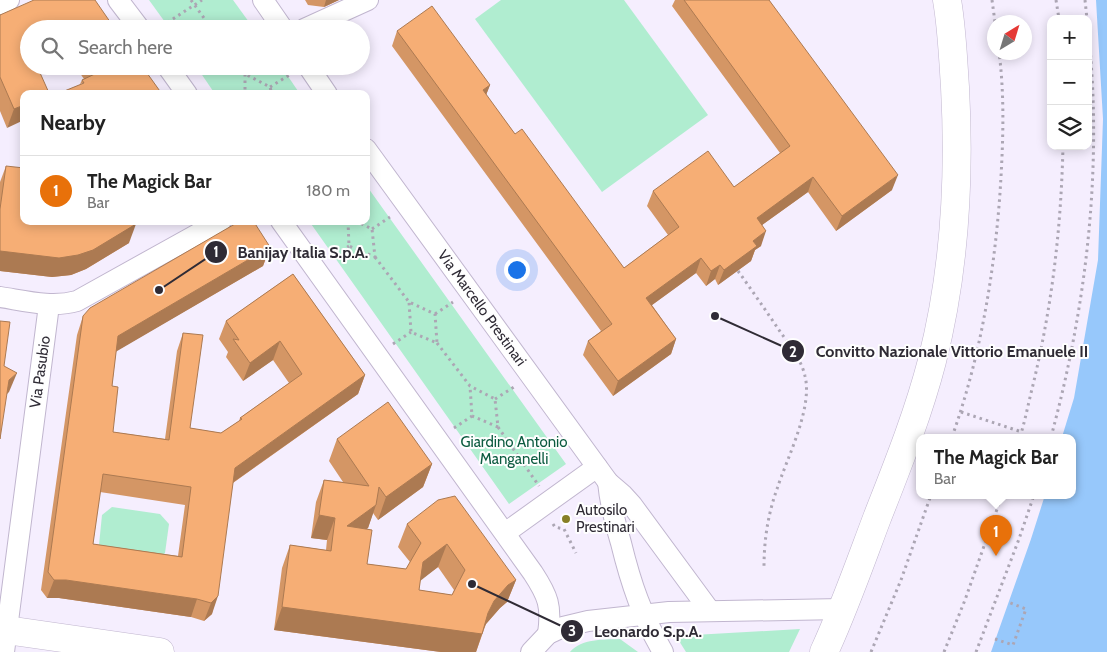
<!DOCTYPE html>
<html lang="en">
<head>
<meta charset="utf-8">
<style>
	:root { --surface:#fff; --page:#f6f6f6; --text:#222; --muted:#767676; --line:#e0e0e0; --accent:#2563eb }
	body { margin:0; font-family:Cabin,sans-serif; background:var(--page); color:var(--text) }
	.controls { position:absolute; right:15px; top:15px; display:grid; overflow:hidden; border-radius:10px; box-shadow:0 2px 12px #0003 }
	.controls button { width:45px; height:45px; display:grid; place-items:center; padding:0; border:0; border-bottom:1px solid var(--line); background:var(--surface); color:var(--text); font:25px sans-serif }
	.compass { position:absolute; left:987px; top:15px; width:45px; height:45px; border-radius:50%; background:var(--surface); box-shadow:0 2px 12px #0003; rotate:38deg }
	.you { position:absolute; left:516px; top:269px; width:18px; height:18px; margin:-12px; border:4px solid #fff; border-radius:50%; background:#1a73e8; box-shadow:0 0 0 8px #1a73e833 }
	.badge { display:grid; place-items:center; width:32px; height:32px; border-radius:50%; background:var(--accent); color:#fff; font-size:16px; font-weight:700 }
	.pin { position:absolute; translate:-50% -41px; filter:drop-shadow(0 1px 2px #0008) }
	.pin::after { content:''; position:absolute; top:26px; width:18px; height:15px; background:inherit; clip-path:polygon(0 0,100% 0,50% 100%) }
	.popup { position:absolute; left:916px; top:434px; width:160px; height:65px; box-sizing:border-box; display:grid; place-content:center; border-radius:10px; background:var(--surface); filter:drop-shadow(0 1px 4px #0005); font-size:16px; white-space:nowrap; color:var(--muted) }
	.popup b { font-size:19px; color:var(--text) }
	.popup::after { content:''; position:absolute; left:50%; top:100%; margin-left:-10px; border:10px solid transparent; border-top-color:var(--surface) }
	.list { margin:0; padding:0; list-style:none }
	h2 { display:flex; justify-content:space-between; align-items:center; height:65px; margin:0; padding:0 20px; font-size:21px }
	h2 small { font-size:16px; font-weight:400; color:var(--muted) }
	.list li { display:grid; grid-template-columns:32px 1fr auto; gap:15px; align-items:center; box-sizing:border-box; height:70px; padding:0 20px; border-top:1px solid var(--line) }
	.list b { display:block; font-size:19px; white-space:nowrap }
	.list p { margin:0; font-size:16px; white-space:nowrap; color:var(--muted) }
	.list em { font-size:16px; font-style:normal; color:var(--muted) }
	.icon { flex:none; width:28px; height:28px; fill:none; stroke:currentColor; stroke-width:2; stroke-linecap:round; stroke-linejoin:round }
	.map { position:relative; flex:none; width:1107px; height:652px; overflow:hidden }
	.search { position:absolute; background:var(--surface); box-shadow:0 2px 12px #0003; left:20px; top:20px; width:350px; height:55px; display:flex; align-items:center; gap:12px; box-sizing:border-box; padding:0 18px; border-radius:28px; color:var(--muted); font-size:19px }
	.panel { position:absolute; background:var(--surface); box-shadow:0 2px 12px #0003; left:20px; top:90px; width:350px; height:135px; border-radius:10px }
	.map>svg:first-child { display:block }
	.green { fill:#b0edd0 }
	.water { fill:#97c8fb }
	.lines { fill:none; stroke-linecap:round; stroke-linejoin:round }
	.street-casing { stroke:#c1b6cf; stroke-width:22 }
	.secondary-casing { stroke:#c1b6cf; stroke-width:29 }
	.primary-casing { stroke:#c1b6cf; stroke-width:29 }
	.path { stroke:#aca6b4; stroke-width:3; stroke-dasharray:2.5 4; stroke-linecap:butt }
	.street { stroke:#fff; stroke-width:20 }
	.secondary { stroke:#fff; stroke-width:28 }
	.primary { stroke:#fff; stroke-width:28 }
	.wall { fill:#d49665; fill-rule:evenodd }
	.shaded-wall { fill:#ac7a52 }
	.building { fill:#f6ae75; stroke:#ac7a52; fill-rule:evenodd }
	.poi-dot { fill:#877f26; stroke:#fefefe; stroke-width:2 }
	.labels { text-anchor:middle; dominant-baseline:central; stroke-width:4; stroke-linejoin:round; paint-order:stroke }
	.street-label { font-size:15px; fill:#2f2b35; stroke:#fefefe }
	.park-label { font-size:15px; fill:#0c5b40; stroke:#fefefe }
	.poi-label { font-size:15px; fill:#2f2b35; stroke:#fefefe; text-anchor:start }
	.leader { fill:none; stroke:#2f2b35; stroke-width:2 }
	.callout-dot { fill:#2f2b35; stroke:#fefefe; stroke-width:2 }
	.mark-label { font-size:15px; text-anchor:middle; font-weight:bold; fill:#fff }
	.callout-label { font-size:16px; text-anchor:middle; font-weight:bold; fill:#2f2b35; stroke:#fefefe; stroke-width:4; stroke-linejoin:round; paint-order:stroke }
</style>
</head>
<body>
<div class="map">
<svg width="1107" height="652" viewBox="0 0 1107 652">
	<rect width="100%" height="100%" fill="#f5eefe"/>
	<g class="green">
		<polygon points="149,0 233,0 254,29 170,29"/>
		<polygon points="501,0 624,0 708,115 602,192 475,19"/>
		<polygon points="196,66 281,66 300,94 215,94"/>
		<polygon points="366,185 566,464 509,504 309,221 366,221"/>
		<polygon points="112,507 160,514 169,524 165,553 157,561 107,554 99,545 102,515"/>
		<polygon points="800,629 789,652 686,652 676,636"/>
		<path d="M620,639L638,652H570C582,638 603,640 620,639Z"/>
	</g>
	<polygon class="water" points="1096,0 1107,0 1107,652 991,652 1031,539 1045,495 1072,495 1072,437 1062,437 1074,398 1098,260 1103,119"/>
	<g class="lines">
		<g class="street-casing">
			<g id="street">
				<polyline points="118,0 140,29"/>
				<polyline points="263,0 283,29"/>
				<polyline points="0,4 9,0"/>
				<polyline points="304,29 368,0"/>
				<polyline points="167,66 187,94"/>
				<polyline points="308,66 327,94"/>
				<polyline points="366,149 608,482 622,494 632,505 710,611"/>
				<path d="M281,221L533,573C548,596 552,606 548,634"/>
				<path d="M0,297C26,301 52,308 77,301L221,221"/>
				<path d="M608,482C610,503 615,523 621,543C631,584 642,616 663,652"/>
				<polyline points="505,533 597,467"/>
				<polyline points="4,652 49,305"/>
				<polyline points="531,652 548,634 563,627 588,621 669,612 842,609"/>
			</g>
		</g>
		<g class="secondary-casing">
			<polyline id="secondary" points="0,629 160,652"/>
		</g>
		<g class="primary-casing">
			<path id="primary" d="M824,652C844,609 860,563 877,518C897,467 918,415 932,361C955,271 960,179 955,87C953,58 952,29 947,0"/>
		</g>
		<g class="path">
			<polyline points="191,0 212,29"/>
			<polyline points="992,0 995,22"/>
			<polyline points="1056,0 1059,19"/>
			<polyline points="1085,0 1087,19"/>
			<polyline points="162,26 202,0"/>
			<polyline points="239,66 245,74 270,87 272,94"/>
			<polyline points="245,74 245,94"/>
			<polyline points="270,87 291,74"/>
			<polyline points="348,221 349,246 375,257 372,229 356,221"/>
			<polyline points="372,229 390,217"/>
			<polyline points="375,257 409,302 435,314 437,343 411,332 409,302"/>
			<polyline points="331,258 349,246"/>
			<path d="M738,271C751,289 764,308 777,327C787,342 801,358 805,376C813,408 787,458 777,489C768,514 764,540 764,567"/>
			<polyline points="435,314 453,302"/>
			<polyline points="437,343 470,386 495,399 498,427 472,416 470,386"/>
			<polyline points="393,344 411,332"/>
			<polyline points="495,399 514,387"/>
			<polyline points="961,412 1022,432"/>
			<polyline points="498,427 539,486"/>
			<polyline points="454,428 472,416"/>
			<path d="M952,437C980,358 994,276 1000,193C1003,146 1005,98 999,52"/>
			<path d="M1020,437C1025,421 1028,405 1032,389C1052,307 1061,230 1063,146"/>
			<path d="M1051,437C1087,304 1103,165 1088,28"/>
			<polyline points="553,524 555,527 564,529 576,553"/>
			<polyline points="995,639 1013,645 1026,609 1008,602"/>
			<polyline points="871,652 901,580 931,495"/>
			<polyline points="944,652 965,600 1002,495"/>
			<polyline points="976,652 1019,539 1034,495"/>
		</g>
		<use href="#street" class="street"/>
		<use href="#secondary" class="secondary"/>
		<use href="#primary" class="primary"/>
	</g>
	<g class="wall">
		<polygon points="305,0 339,0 324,7 308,5"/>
		<polygon points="675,0 769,0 892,190 836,231 808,192 762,225 761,246 755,250 751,261 718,285 715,279 706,286 696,273 652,305 676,339 671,354 613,396 583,355 588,341 601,331 392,46 397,31 490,85 486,95 515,134 624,268 668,235 647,206 653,191 734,187 780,153 672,6"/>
		<polygon points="0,15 115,29 29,29 29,66 37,66 7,128 0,111"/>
		<polygon points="75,66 142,66 80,84 82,80 84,79"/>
		<polygon points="6,166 24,221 129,243 86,269 71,275 52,277 0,271 0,182"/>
		<path d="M270,247L263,266L116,351L112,386L113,432L165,439L177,351L183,333L190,428L221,433L239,421L240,418L289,383L273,360L243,381L226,357L228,352L219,339L226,321L293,274L365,375L358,394L233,483L212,614L204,621L191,617L59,598H47L41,590L77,335L83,316ZM100,492L185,505L178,556L93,544Z"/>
		<path d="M337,439L432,464L423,487L378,520L373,513L368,528L366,529L367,564L406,569L410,562L398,547L407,524L516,580L507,602L500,608L486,624L476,652H441L274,630L282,568L290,545L326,550L327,540L311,538L316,502L324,480L343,482L329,461ZM438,567L454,590L452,595L419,590L420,580Z"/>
	</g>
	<g class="shaded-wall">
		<polygon points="326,0 339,0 324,7"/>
		<polygon points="490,85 484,100 483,90"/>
		<polygon points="24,105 24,120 7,128 14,109"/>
		<polygon points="898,175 892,190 836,231 842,216"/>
		<polygon points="813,177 808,192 751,233 757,218"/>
		<polygon points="161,221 166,221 160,225"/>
		<polygon points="136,224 129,243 86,269 71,275 52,277 0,271 0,251"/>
		<polygon points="766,231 761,246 755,250 751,261 718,285 724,270 753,241"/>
		<polygon points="270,247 263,266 112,354 118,336"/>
		<polygon points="701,258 696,273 641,313 646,298"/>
		<polygon points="720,265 715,279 706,286 711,271"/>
		<polygon points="676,339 671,354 613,396 618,381"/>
		<polygon points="280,341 273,360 243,381 250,363"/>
		<polygon points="17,373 9,392 2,399 9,380"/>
		<polygon points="365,375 358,394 228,486 235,468"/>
		<polygon points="432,464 423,487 378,520 386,497"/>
		<polygon points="376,505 368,528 339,549 347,526"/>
		<polygon points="319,515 335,518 327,540 311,538"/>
		<polygon points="447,544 438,567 415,585 423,562"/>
		<polygon points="54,580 66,580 197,599 191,617 59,598 47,598"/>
		<polygon points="516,580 507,602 500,608 486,624 481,634 482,634 476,652 441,652 274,630 282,607 488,613 494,601 508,585"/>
		<polygon points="218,596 212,614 204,621 211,603"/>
	</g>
	<g class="building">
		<polygon points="34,0 95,0 115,29 69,29 67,27 63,29 29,29 29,43 27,44 29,48 29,66 37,66 49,93 24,94 24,105 14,109 0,77 0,15"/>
		<polygon points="684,0 769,0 898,175 842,216 813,177 757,218 766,231 753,241 757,246 724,270 720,265 711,271 701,258 646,298 676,339 618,381 588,341 612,324 397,31 432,6 490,85 483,90 515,134 522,129 624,268 679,227 653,191 708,151 734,187 790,146"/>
		<polygon points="95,66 142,66 162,94 57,94 84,83 82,80 99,72"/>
		<polygon points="6,166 24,168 24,221 135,221 136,224 93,250 78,255 59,258 0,251 0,209"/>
		<path d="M240,221L254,222L270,247L118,336L112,386L118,387L113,432L169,440L183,333L203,335L190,428L221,433L242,419L240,418L302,374L280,341L250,363L233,339L239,340L226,321L293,274L365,375L235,468L218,596L211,603L197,599L66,580H54L48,572L83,316L90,308ZM103,474L191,487L182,557L93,544Z"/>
		<polygon points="0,321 10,322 4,366 17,373 9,380 0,439"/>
		<path d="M388,402L432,464L386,497L379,487L376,505L347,526L372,530L367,564L406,569L421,543L407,524L438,500L455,496L516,580L508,585L494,601L488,613L482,634L282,607L290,545L331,551L335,518L319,515L324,480L369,486L337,439ZM447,544L465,570L452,595L419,590L423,562Z"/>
	</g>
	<circle class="poi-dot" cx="566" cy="519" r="5"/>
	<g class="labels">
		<g class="street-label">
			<text transform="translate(482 308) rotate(54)">Via Marcello Prestinari</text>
			<text transform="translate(40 372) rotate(-82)">Via Pasubio</text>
		</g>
		<g class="park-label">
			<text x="514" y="442">Giardino Antonio<tspan x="514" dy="17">Manganelli</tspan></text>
		</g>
		<g class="poi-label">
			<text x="576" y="510">Autosilo<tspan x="576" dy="17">Prestinari</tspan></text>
		</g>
	</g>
	<path class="leader" d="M159 290L216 252M715 316L793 351M472 584L572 631"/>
	<g class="callout-dot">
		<circle cx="159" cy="290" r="5"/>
		<circle cx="715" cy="316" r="5"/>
		<circle cx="472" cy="584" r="5"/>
		<circle cx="216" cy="252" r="12"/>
		<circle cx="793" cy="351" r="12"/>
		<circle cx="572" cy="631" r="12"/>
	</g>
	<g class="mark-label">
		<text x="216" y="257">1</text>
		<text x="793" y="357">2</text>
		<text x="572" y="636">3</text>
	</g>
	<g class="callout-label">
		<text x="303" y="258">Banijay Italia S.p.A.</text>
		<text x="952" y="357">Convitto Nazionale Vittorio Emanuele II</text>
		<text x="648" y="637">Leonardo S.p.A.</text>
	</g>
</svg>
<div class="controls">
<button>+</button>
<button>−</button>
<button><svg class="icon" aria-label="layers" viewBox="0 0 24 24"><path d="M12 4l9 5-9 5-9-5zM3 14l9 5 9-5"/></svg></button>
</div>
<svg class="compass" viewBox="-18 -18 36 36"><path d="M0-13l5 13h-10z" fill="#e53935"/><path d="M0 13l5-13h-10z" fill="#767676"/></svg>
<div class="you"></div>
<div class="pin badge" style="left:996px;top:556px;background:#e8710a">1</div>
<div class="popup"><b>The Magick Bar</b>Bar</div>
<div class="search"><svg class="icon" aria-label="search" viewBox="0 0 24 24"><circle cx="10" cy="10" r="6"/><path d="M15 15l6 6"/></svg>Search here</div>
<section class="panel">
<h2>Nearby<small></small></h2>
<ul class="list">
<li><span class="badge" style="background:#e8710a">1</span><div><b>The Magick Bar</b><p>Bar</p></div><em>180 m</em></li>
</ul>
</section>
</div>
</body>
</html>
